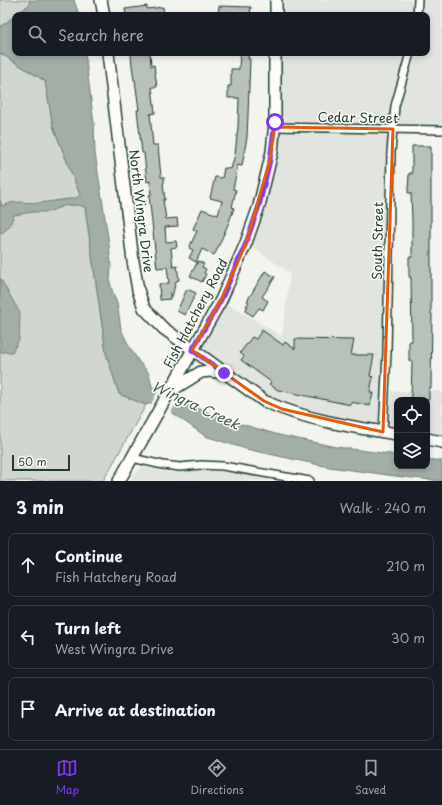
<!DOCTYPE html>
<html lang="en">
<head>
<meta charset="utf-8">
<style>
	:root { --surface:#171b24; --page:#20242c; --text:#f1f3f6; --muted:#9ea1a6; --line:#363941; --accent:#7c3aed }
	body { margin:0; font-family:"Playpen Sans",sans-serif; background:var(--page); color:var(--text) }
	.controls { position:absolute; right:12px; bottom:12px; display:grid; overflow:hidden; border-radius:8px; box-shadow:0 2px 6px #0003 }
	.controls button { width:36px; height:36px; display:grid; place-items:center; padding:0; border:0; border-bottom:1px solid var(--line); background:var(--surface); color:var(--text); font:20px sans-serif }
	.scale { position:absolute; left:12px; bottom:10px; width:58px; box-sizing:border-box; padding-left:4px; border:2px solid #1f3d34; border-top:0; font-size:11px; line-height:14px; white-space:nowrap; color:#1f3d34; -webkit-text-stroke:3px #fdfcf7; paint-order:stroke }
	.stop { position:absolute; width:12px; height:12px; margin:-9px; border:3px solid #7c3aed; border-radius:50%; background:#fff }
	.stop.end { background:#7c3aed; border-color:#fff; box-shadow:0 1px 4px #0008 }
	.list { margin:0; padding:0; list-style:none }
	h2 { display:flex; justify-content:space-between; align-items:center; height:52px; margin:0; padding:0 16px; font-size:17px }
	h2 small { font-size:13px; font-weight:400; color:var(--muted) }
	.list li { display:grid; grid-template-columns:26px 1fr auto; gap:12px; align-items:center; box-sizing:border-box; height:64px; margin:0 8px 8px; padding:0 8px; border:1px solid var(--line); border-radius:8px }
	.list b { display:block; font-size:15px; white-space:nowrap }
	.list p { margin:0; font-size:13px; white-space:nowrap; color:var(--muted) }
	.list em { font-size:13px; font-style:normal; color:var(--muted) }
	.icon { flex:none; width:22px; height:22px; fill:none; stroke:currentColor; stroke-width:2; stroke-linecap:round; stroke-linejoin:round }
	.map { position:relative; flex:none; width:442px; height:481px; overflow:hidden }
	.search { position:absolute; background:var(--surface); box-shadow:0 2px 6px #0003; left:12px; right:12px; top:12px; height:44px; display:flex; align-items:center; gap:10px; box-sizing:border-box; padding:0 14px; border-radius:8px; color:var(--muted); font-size:15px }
	.sheet { height:268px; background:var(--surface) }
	nav { display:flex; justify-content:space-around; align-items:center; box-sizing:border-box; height:56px; border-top:1px solid var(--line); background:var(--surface); font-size:11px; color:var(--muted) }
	nav a { display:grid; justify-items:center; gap:2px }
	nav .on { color:var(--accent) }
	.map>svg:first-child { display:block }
	.built { fill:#e2e5df }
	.green { fill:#d1d6d1; stroke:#788a82 }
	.water { fill:#a3aea7; stroke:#6e8179 }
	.pier { fill:#f4f4ef }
	.building { fill:#b9c1bb; stroke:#1f3d34 }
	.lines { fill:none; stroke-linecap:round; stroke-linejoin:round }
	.street-casing { stroke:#1f3d34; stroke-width:10 }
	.secondary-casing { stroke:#1f3d34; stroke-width:14 }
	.street { stroke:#fdfcf7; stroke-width:7 }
	.secondary { stroke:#fdfcf7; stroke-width:11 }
	.route { stroke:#7c3aed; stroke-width:5 }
	.marked { fill:none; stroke:#e8590c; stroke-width:3; stroke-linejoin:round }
	.labels { text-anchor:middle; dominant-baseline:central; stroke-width:3; stroke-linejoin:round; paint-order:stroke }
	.street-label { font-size:13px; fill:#1f3d34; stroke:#fdfcf7 }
	.water-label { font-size:14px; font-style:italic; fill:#475f56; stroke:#fdfcf7 }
</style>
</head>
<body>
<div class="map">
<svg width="442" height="481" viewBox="0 0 442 481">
	<rect width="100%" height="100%" fill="#f4f4ef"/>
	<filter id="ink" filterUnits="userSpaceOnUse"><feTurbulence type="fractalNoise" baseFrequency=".025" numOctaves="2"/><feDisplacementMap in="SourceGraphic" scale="8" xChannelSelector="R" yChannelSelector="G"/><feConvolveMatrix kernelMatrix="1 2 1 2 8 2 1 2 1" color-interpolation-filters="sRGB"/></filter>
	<g filter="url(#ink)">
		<g class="built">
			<polygon points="276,0 442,0 442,130 393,129 386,391 442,391 442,442 427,439 427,400 397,400 397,434 282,409 192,350 221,300 282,336 290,273 246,243 270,160 275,53 427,53 427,15 276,15"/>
			<polygon points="142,467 171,472 213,470 232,471 269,477 269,481 130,481 134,474"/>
		</g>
		<g class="green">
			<polygon points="0,0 30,0 29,5 0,27"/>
			<polygon points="0,53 45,81 53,126 85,207 106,353 119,394 146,405 103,481 0,481"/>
		</g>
		<g class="water">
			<polygon points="30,0 74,0 79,15 16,15 29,5"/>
			<polygon points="15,16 15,53 85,53 94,124 95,153 109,244 111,266 110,282 113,294 117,303 121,329 129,346 139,362 149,373 152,387 180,402 234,422 279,435 336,447 397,455 397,466 427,466 427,459 442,461 442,481 403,477 329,467 246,449 205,436 174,414 151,403 146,405 119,394 106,353 85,207 78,205 63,206 48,212 33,212 14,215 9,227 2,233 0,232 0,200 2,206 14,202 40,203 76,198 80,195 53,126 45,81 0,53 0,27"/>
			<polygon points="0,278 20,313 19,340 12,352 0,352"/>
		</g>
		<polygon class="pier" points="159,389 179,399 170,414 150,406"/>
		<g class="building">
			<polygon points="147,6 147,9 163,7 164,15 126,15 125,9"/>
			<polygon points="219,6 251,7 250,15 218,15"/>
			<polygon points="134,53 150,53 151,66 154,65 157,87 152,87 155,113 150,114 153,145 158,145 161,177 164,177 164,183 163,184 165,200 163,200 166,219 177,218 178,226 165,227 166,242 176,241 177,247 171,248 173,267 177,266 179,280 176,281 172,297 170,292 170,299 160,300 159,284 169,283 167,267 157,268 149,195 151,195 150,181 147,182 144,153 142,153 137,110 139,110 135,80 134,80 132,66 131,54"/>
			<polygon points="240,53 249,53 248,59 250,59 248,114 247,137 242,166 238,165 233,189 236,190 232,207 234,208 229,222 216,252 214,255 202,249 196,262 189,258 193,250 189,248 197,231 193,229 202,209 218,215 222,201 210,198 215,177 222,178 224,168 231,169 235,154 238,127 239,98 228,98 228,86 231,86 231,69 239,69"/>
			<polygon points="412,146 431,146 431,314 432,314 431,388 429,388 429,400 411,400 412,361 409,361 409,341 412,341 411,277 409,277 409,257 412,257 412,220 411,193 408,193 409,173 412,174"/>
			<polygon points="198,261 204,264 202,267 206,269 204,273 206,274 202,282 190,276"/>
			<polygon points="265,271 275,277 262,297 268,301 263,310 259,308 253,316 245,311 248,306 246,306 249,302 247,301"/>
			<polygon points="187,289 196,293 185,315 177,311"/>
			<polygon points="262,330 283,345 285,342 295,349 295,339 354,340 351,355 374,355 370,376 373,377 370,392 373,393 370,406 351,402 351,405 278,390 269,384 271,382 241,360 244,356 240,353 252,337 256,339"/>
		</g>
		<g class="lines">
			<g class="street-casing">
				<g id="street">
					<polyline points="417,15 418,0"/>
					<polyline points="274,127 442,130"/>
					<polyline points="383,432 387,353 391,152 395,106 410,53"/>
					<polyline points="132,458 163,465 180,467 201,465 223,466 310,481"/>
				</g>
			</g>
			<g class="secondary-casing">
				<g id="secondary">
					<polyline points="101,0 104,15"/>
					<polyline points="276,15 276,0"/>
					<path d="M108,53L133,261L138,290L144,308L163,328L264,401C305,420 352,427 397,434"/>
					<polyline points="172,390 201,372 210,371 223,373"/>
					<polyline points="427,439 442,442"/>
					<polyline points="119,481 221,300 246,243 259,206 272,152 275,122 275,53"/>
				</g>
			</g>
			<use href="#street" class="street"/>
			<use href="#secondary" class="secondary"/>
		</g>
	</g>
	<g class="lines" filter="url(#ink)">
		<polyline class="route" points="224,373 192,350 221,300 246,243 259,206 270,160 275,122"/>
	</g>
	<path class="marked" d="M274,127L393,129L383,432L282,409L264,401L192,350L221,300L246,243L270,160Z"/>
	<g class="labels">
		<g class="street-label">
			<text transform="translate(358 117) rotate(1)">Cedar Street</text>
			<text transform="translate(142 211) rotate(83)">North Wingra Drive</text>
			<text transform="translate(377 241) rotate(-89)">South Street</text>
			<text transform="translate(195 313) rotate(-62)">Fish Hatchery Road</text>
		</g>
		<g class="water-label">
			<text transform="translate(196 405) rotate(25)">Wingra Creek</text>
		</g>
	</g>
</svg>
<div class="controls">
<button><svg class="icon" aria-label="locate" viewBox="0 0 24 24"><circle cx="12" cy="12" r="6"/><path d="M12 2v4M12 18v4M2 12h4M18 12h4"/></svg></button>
<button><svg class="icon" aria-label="layers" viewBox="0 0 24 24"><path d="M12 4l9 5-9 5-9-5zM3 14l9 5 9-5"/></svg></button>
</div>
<div class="scale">50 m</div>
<div class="stop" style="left:275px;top:122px"></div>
<div class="stop end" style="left:224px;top:373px"></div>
<div class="search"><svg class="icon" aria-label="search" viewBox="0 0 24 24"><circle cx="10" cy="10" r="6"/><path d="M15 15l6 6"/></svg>Search here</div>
</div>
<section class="sheet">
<h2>3 min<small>Walk · 240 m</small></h2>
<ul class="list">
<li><svg class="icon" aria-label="ahead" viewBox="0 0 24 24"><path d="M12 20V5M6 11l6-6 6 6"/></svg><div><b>Continue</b><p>Fish Hatchery Road</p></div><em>210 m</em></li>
<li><svg class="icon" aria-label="left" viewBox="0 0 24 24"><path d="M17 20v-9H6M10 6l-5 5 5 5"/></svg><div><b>Turn left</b><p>West Wingra Drive</p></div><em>30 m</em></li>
<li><svg class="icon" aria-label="arrive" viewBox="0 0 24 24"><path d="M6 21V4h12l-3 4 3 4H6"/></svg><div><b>Arrive at destination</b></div></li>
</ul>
</section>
<nav>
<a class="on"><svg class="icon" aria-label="map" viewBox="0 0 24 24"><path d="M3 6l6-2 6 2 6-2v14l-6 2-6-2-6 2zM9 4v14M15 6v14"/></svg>Map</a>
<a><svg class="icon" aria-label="directions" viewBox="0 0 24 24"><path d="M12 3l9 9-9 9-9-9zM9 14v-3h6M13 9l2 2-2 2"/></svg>Directions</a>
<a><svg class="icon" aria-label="saved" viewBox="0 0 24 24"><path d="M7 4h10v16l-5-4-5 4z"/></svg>Saved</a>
</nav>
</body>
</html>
